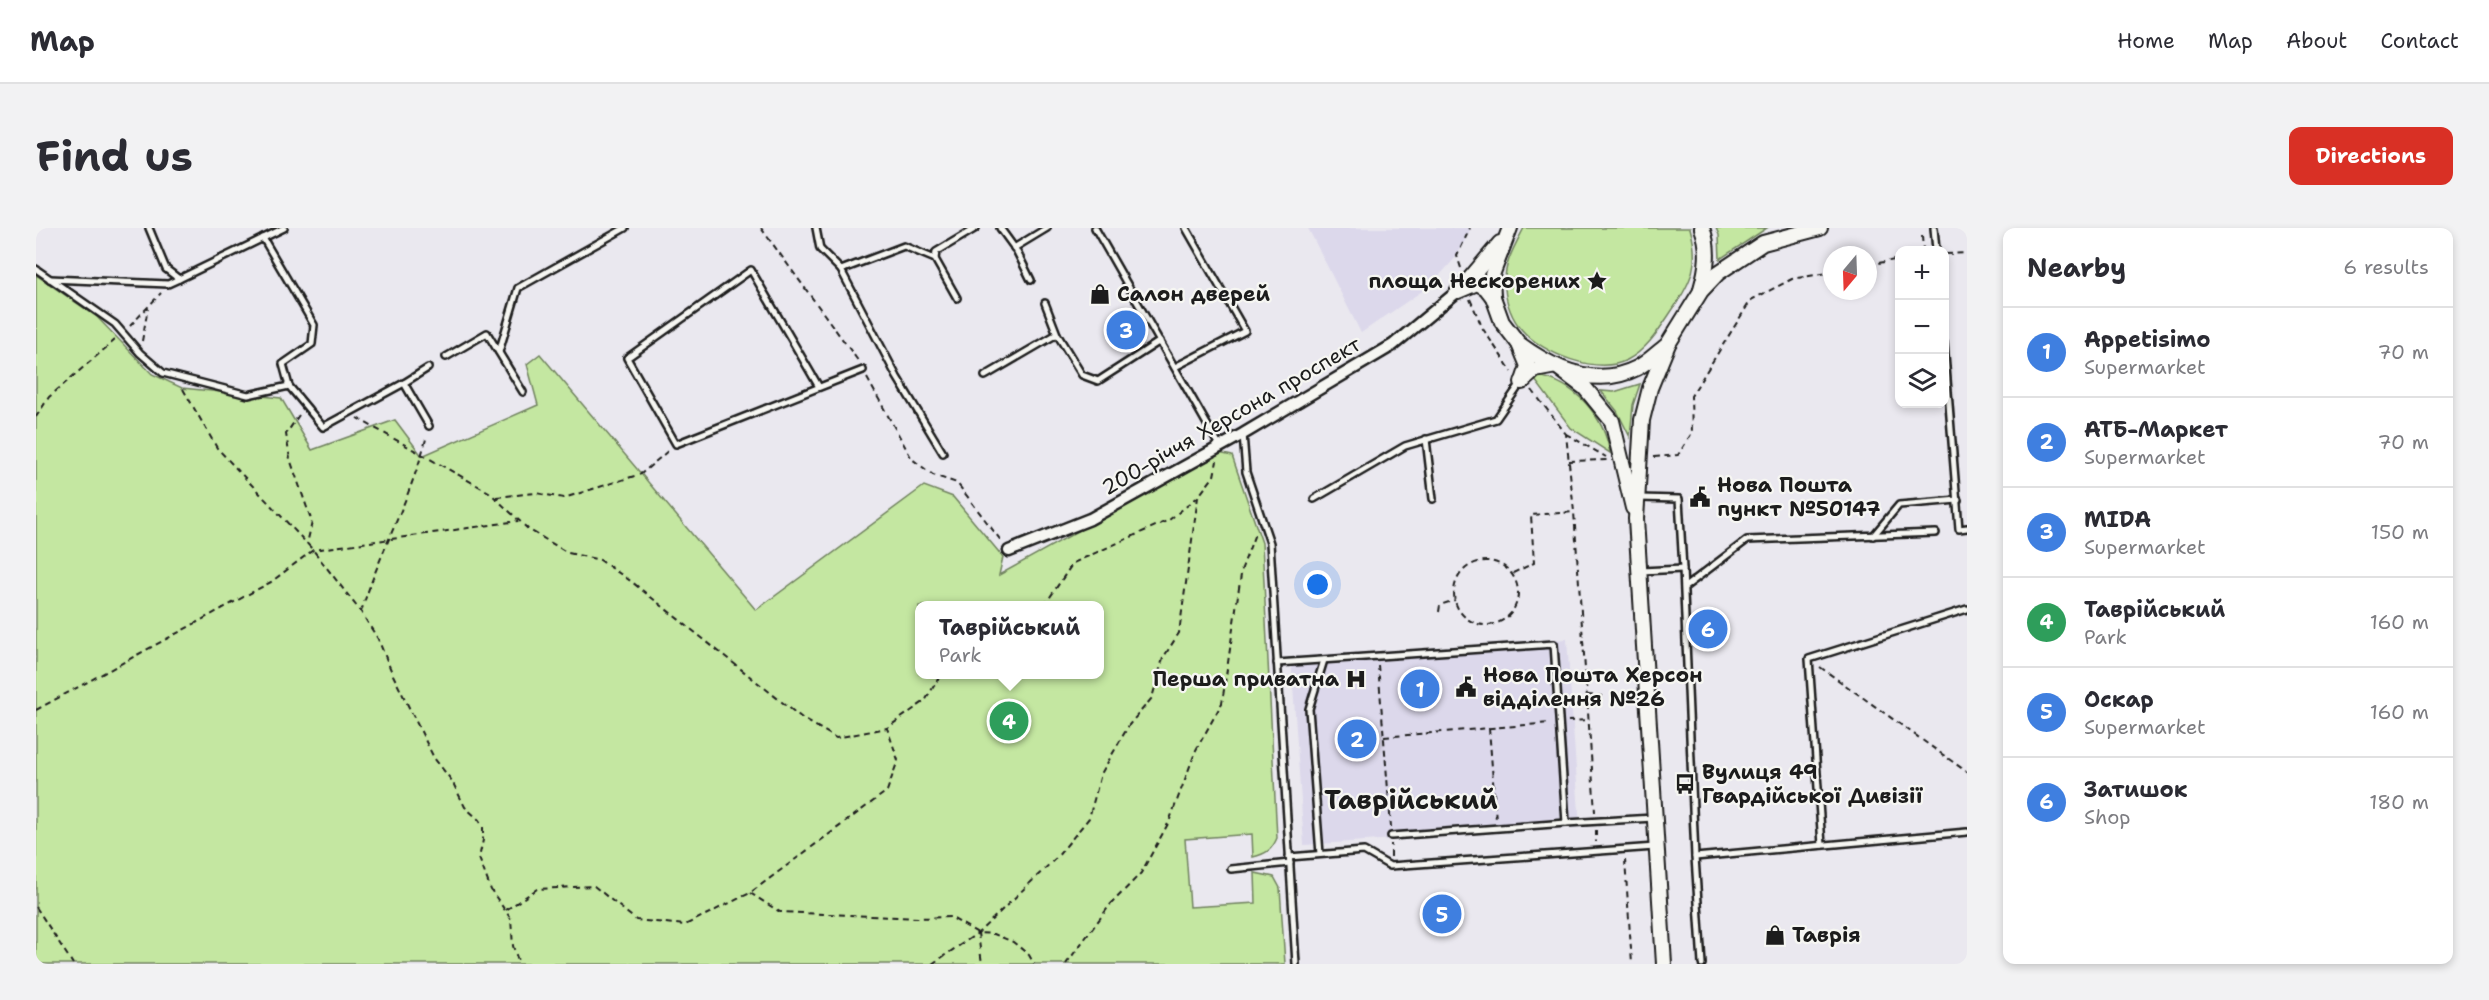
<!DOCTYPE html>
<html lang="en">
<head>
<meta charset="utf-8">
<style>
	:root { --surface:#fff; --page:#f2f2f3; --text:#2b2b33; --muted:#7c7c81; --line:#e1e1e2; --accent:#d93025 }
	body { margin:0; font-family:"Shantell Sans",sans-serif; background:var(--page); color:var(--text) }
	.controls { position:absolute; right:18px; top:18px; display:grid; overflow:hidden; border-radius:12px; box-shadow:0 3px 9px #0003 }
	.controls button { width:54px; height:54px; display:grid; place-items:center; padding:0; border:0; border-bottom:2px solid var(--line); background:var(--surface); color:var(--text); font:30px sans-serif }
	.compass { position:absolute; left:1787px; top:18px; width:54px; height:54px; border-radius:50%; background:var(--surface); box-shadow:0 3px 9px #0003; rotate:199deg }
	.you { position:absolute; left:1282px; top:357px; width:21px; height:21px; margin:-15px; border:4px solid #fff; border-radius:50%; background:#1a73e8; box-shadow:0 0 0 9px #1a73e833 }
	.badge { display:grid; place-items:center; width:39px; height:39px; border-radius:50%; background:var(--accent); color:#fff; font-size:20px; font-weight:700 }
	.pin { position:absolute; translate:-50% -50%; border:3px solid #fff; box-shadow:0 2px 6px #0006 }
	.popup { position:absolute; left:879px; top:373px; width:189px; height:78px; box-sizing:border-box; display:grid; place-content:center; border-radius:12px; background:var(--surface); filter:drop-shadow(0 2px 4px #0005); font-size:20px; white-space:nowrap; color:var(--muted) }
	.popup b { font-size:22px; color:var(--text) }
	.popup::after { content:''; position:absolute; left:50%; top:100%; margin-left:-12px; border:12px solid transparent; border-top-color:var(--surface) }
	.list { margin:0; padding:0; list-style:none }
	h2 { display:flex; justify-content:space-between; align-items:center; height:78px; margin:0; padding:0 24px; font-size:26px }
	h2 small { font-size:20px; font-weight:400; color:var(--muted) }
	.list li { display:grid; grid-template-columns:39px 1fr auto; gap:18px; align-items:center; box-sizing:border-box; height:90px; padding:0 24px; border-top:2px solid var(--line) }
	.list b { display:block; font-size:22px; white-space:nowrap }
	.list p { margin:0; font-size:20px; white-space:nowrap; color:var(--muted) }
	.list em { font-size:20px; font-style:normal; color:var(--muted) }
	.icon { flex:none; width:33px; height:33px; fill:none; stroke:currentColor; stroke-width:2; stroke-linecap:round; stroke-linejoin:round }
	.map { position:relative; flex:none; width:1931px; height:736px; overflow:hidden; border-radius:12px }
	header { display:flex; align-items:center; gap:36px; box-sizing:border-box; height:84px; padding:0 30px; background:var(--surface); border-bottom:2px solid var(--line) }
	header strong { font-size:28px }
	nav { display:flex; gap:33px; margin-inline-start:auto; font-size:21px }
	.intro { display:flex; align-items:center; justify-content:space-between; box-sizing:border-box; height:144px; padding:0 36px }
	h1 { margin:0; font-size:42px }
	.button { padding:15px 27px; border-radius:12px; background:var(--accent); color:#fff; font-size:21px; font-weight:700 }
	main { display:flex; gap:36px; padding:0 36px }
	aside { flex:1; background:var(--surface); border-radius:12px; box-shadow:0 3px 9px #0003 }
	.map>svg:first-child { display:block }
	.built { fill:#dcd8eb }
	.green { fill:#c4e7a1; stroke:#70825e; stroke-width:1.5; fill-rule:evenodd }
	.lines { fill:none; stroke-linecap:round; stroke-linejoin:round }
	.service-casing { stroke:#1c1c1c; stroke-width:10 }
	.minor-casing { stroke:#1c1c1c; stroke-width:15 }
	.tertiary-casing { stroke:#1c1c1c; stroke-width:18 }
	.path { stroke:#1c1c1c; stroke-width:2; stroke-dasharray:6 4.5; stroke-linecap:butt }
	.service { stroke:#f6f6f2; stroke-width:5 }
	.minor { stroke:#f6f6f2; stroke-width:10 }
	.tertiary { stroke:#f6f6f2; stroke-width:14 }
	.labels { text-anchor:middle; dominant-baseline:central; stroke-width:4.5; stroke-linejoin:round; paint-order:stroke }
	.poi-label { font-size:21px; font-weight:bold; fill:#1c1c1c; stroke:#f6f6f2; text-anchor:start }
	.street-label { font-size:21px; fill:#1c1c1c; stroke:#f6f6f2 }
	.district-label { font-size:27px; font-weight:bold; fill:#1c1c1c; stroke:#f6f6f2 }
</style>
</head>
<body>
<header>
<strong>Map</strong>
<nav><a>Home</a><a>Map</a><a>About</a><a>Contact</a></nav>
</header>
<div class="intro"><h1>Find us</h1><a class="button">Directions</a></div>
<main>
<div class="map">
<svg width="1931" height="736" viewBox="0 0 1931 736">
	<rect width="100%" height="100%" fill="#eae8ef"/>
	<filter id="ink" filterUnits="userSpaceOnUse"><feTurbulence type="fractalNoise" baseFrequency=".0167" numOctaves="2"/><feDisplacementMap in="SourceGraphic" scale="12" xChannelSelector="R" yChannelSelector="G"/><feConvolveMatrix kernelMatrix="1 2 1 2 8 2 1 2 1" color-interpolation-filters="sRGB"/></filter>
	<g filter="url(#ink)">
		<g class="built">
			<polygon points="1272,0 1435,0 1421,28 1395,57 1325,105"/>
			<polygon points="1531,411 1544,599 1268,617 1255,429"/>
		</g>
		<g class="green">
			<path d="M1488,0H1654C1664,35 1656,53 1637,81C1624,100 1612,121 1591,132C1561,147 1507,126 1486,102C1476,91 1470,75 1469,60C1467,37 1478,19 1488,0Z"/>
			<polygon points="1680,0 1731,0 1684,31 1683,7"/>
			<path d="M0,47L61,89L116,146L146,160L245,170L276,222L359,192L386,228L502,177L491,136L504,126L720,382L888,258L917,269L967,329L963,347L1183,225L1196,228L1226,315L1241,610C1236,622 1230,626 1217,629L1216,606L1149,611L1154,679L1220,675L1219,645L1238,649L1244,660L1249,736H0ZM883,378H1063V446H883Z"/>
			<path d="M1501,148C1539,154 1568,188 1574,225L1535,200L1499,152Z"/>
			<polygon points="1604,156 1597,177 1594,209 1581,183 1565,163 1578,164"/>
		</g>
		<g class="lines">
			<g class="service-casing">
				<g id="service">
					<polyline points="113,0 130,41 143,51 248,0"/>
					<polyline points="780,0 784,21 805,42"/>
					<polyline points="964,0 980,22 995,52"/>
					<polyline points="1059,0 1184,219"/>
					<polyline points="1898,0 1900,22"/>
					<polyline points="227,10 278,97 276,116 247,136 253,158 287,199 368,155 393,198"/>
					<polyline points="978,20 1011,0"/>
					<polyline points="899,31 868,18 805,42 861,149 907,225"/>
					<polyline points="0,41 79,96 104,125 127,145 212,167 253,158"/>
					<polyline points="14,51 132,56 143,51"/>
					<polyline points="921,70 899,31 900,24 940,0"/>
					<polyline points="1009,75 1021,106"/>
					<polyline points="1908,114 1923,301 1931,300"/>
					<polyline points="463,124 482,60 589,0"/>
					<polyline points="410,129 451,105 487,164"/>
					<polyline points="1139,139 1209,103 1150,0"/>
					<polyline points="949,148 1021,106 1046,147 1062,153 1124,113"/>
					<polyline points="368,155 392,140"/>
					<polyline points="783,159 715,42 591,130 640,216 827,142"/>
					<polyline points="1207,206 1210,244 1234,315 1260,736"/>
					<polyline points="1390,211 1397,271"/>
					<polyline points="1603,270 1643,271 1647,341 1605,343"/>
					<polyline points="1278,271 1369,218 1460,191 1485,155"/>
					<polyline points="1837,308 1863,277 1922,272"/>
					<polyline points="1647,341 1659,629 1666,736"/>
					<polyline points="1649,359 1711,312 1900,305"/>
					<polyline points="1241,435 1518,416 1530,595 1618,590"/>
					<polyline points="1355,608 1530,595"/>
					<polyline points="1786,617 1773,431 1931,381"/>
					<polyline points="1284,626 1273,481 1288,432"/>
					<polyline points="1253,629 1328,623 1354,638 1619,619"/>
					<polyline points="1659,629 1931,604"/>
					<polyline points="1195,641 1254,635"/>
				</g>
			</g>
			<g class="minor-casing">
				<polyline id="minor" points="973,323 1054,291 1207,206 1357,117 1422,63"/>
			</g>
			<g class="tertiary-casing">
				<g id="tertiary">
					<polyline points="1426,60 1464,15"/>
					<path d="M1665,61C1671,40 1674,21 1666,0"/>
					<polyline points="1422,63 1441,55 1450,60 1457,69 1466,94 1483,116 1492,138 1487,153"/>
					<polyline points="1457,69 1456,47 1474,0"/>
					<path d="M1483,116C1517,141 1560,161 1601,140C1611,135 1621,125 1630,118"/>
					<polyline points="1486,154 1499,142 1520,138 1549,160 1576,193 1597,280"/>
					<polyline points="1628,736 1600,291 1606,192 1614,160 1632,116 1665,63 1682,45 1727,15 1784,0"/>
				</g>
			</g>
			<g class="path">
				<polyline points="725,0 823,134"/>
				<polyline points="1886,8 1887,22"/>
				<polyline points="1910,26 1931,25"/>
				<polyline points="1832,37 1864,31"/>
				<polyline points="1425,40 1421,28 1434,0"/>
				<polyline points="1434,71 1447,101 1476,144"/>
				<polyline points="94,98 125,65"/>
				<polyline points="106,113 112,80"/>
				<polyline points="831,150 876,231 897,247 921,255 966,314"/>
				<polyline points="147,161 181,220 277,322 325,384 342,411 357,447 398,530 416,553 429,579 443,592 447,599 447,612 443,630 455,662 475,691 477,718 483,736"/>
				<polyline points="1496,162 1530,206 1538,284 1559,584"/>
				<polyline points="263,187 250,206 254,231 276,294 271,316"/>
				<polyline points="0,189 13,169 79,112"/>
				<polyline points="321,190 453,264 492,301 532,325 564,332 596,354 766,490 800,510 851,500"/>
				<polyline points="1530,206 1570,229"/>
				<polyline points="1618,229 1642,227 1656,205 1655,168 1715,72 1756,51 1796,44"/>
				<polyline points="1533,233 1572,232"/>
				<polyline points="460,269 500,265 528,270 605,246 633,222"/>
				<circle cx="1450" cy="365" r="32"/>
				<polyline points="1477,345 1498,335 1495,287 1538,284"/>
				<polyline points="1008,378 1037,335 1133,292 1162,269 1178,248 1181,233"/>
				<path d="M325,384C344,323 376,268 391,207"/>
				<polyline points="1403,384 1404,377 1419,372"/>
				<polyline points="1342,437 1355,599"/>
				<polyline points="1784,439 1931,544"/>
				<polyline points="1551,467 1566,468"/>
				<polyline points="0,482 235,354 277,322 482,293"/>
				<polyline points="1532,493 1553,492"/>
				<polyline points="1453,500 1460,592"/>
				<polyline points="1348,509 1514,495"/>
				<polyline points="1560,602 1560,614"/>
				<polyline points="1355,629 1355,616"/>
				<polyline points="1589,632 1596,736"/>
				<polyline points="714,665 744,684 882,690 914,689 942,705 958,706 977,714 993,727 998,736"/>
				<polyline points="0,679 37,736"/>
				<polyline points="470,682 501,661 558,658 600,692 649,697 714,665 851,563 862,532 851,500 889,473 905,446"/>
				<polyline points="942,705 946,736"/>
				<polyline points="896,736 942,705 1021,629 1053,590 1065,546 1093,497 1116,470 1127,430 1143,405 1162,269"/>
				<polyline points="1030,736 1074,677 1105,645 1133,594 1160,522 1186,475 1206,340 1220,303"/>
			</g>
			<use href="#service" class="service"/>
			<use href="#minor" class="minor"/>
			<use href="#tertiary" class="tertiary"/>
		</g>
	</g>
	<defs>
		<g id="sight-bare" transform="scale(1.62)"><path d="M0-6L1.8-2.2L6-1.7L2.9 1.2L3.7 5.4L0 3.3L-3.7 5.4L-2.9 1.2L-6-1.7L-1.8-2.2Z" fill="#1c1c1c" stroke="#f6f6f2" stroke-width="2.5" paint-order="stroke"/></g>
		<g id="shop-bare" transform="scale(1.62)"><path d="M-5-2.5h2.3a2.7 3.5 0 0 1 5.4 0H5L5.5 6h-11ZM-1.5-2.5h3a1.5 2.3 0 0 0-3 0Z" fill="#1c1c1c" stroke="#f6f6f2" stroke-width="2.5" paint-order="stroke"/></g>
		<g id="civic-bare" transform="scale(1.62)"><path d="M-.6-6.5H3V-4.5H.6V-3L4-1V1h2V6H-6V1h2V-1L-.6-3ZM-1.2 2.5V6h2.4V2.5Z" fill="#1c1c1c" stroke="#f6f6f2" stroke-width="2.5" paint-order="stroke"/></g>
		<g id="hospital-bare" transform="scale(1.62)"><path d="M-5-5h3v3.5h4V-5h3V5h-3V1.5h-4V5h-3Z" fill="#1c1c1c" stroke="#f6f6f2" stroke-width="2.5" paint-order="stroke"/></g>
		<g id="bus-bare" transform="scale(1.62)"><path d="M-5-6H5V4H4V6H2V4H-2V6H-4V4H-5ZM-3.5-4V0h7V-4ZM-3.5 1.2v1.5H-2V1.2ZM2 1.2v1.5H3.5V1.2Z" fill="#1c1c1c" stroke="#f6f6f2" stroke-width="2.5" paint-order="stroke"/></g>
	</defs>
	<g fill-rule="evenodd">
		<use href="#sight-bare" x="1561" y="53"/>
		<use href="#shop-bare" x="1064" y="66"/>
		<use href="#civic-bare" x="1664" y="269"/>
		<use href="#hospital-bare" x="1320" y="451"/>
		<use href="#civic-bare" x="1430" y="459"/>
		<use href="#bus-bare" x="1649" y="556"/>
		<use href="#shop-bare" x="1739" y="707"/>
	</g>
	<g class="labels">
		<g class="poi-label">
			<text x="1544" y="53" text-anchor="end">площа Нескорених</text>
			<text x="1081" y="66">Салон дверей</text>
			<text x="1681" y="257">Нова Пошта<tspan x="1681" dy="24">пункт №50147</tspan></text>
			<text x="1447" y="447">Нова Пошта Херсон<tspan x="1447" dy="24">відділення №26</tspan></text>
			<text x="1303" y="451" text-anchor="end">Перша приватна</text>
			<text x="1666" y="544">Вулиця 49<tspan x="1666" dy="24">Гвардійської Дивізії</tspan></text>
			<text x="1756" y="707">Таврія</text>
		</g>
		<g class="street-label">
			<text transform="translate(1195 188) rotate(-30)">200-річчя Херсона проспект</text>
		</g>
		<g class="district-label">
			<text x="1375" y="571">Таврійський</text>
		</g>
	</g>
</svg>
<div class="controls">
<button>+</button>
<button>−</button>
<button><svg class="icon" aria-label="layers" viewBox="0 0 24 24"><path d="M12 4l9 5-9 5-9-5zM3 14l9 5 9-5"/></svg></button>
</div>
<svg class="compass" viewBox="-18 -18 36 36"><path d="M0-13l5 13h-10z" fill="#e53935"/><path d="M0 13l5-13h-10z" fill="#7c7c81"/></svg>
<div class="you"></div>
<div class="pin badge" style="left:1384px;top:461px;background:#3f7fe0">1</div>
<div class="pin badge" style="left:1321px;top:511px;background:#3f7fe0">2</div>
<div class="pin badge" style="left:1090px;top:102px;background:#3f7fe0">3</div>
<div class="pin badge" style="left:973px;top:493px;background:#2e9e5b">4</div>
<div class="popup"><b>Таврійський</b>Park</div>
<div class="pin badge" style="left:1406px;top:686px;background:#3f7fe0">5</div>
<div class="pin badge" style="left:1672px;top:401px;background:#3f7fe0">6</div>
</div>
<aside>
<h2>Nearby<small>6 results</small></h2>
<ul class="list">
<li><span class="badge" style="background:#3f7fe0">1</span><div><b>Appetisimo</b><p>Supermarket</p></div><em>70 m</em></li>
<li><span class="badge" style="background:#3f7fe0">2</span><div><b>АТБ-Маркет</b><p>Supermarket</p></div><em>70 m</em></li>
<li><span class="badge" style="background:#3f7fe0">3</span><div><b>MIDA</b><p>Supermarket</p></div><em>150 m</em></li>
<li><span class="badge" style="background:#2e9e5b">4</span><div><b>Таврійський</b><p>Park</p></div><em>160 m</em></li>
<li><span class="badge" style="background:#3f7fe0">5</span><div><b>Оскар</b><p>Supermarket</p></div><em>160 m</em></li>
<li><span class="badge" style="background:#3f7fe0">6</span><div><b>Затишок</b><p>Shop</p></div><em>180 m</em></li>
</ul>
</aside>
</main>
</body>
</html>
